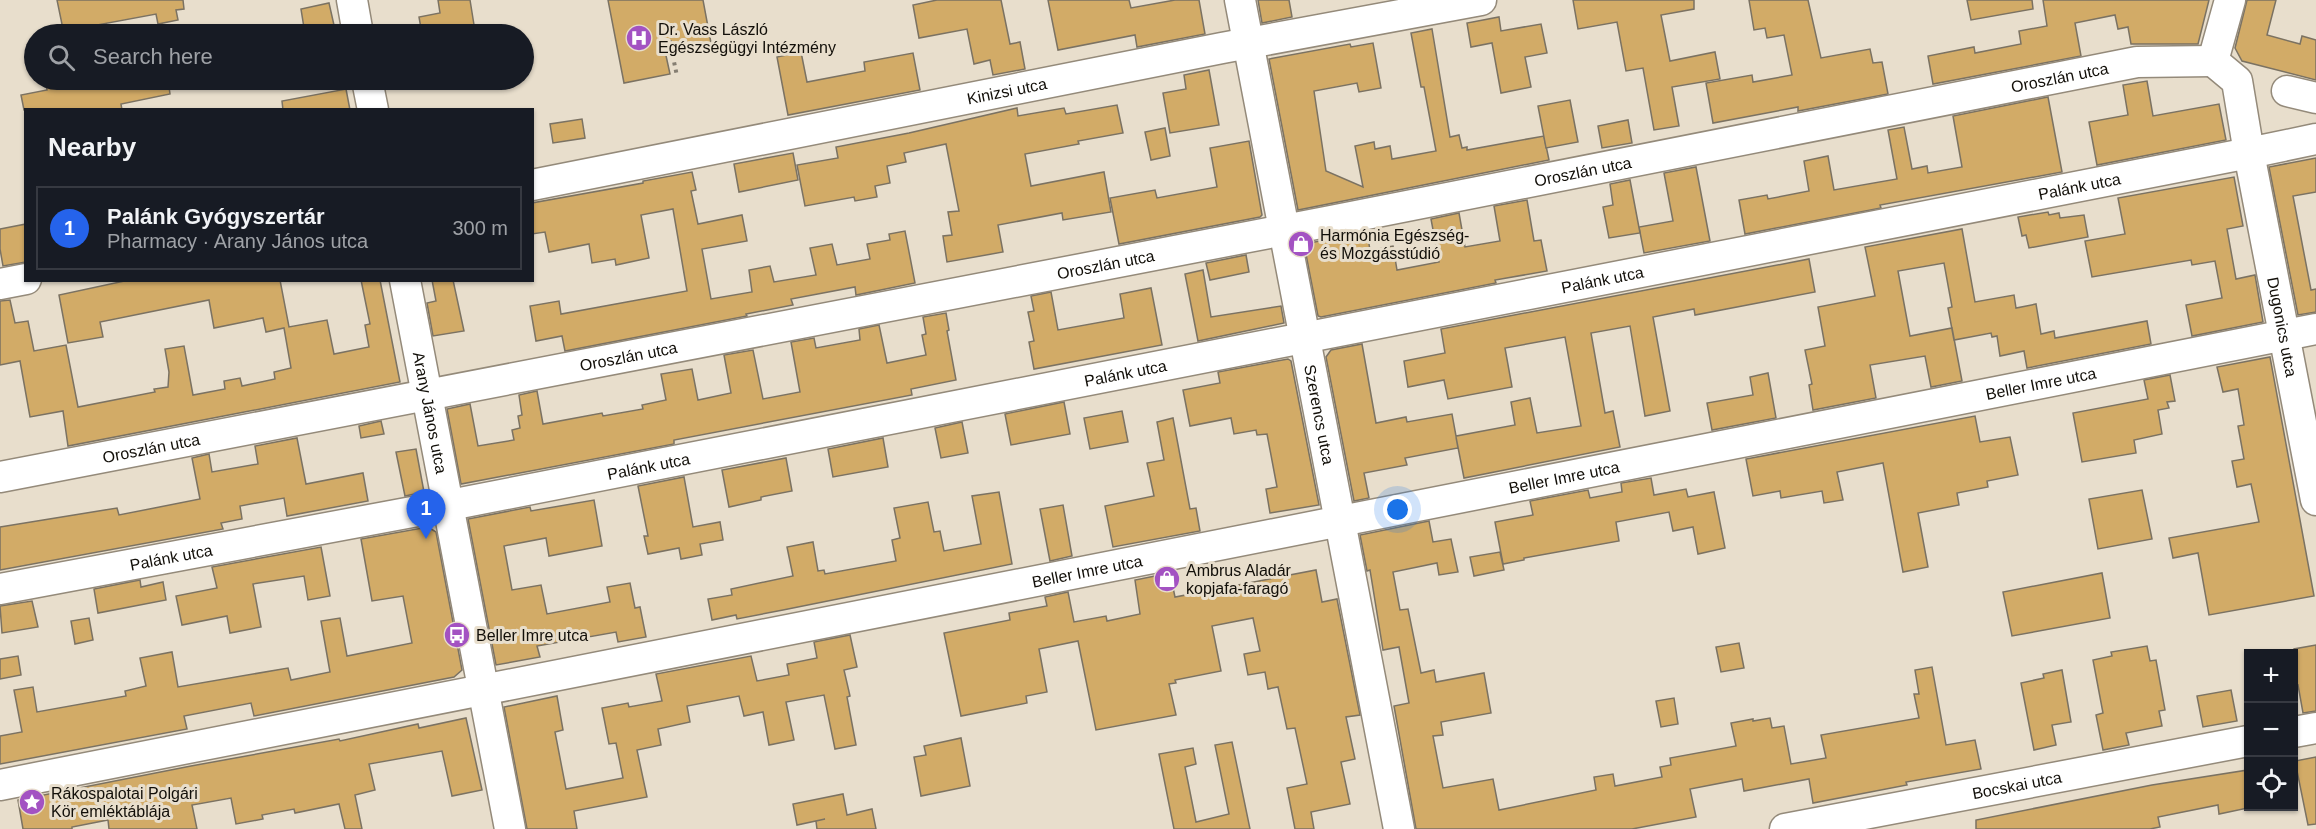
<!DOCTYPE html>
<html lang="en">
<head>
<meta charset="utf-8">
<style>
	:root { --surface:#171b24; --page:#20242c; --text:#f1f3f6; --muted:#9ea1a6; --line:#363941; --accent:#2563eb }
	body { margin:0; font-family:Arial,sans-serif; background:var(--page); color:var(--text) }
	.controls { position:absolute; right:18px; bottom:18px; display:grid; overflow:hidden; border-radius:0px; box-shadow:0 2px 4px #0004 }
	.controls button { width:54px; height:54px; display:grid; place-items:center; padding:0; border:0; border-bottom:2px solid var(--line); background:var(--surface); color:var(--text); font:30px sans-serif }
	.you { position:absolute; left:1398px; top:510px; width:21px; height:21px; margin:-15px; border:4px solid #fff; border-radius:50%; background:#1a73e8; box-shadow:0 0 0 9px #1a73e833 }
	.badge { display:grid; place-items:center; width:39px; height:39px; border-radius:50%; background:var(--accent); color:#fff; font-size:20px; font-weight:700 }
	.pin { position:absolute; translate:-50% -50px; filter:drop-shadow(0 2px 3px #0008) }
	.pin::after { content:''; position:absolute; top:32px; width:21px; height:18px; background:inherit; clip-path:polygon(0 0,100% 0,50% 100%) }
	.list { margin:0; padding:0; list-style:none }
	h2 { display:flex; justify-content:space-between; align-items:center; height:78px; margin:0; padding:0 24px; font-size:26px }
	h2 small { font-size:20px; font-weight:400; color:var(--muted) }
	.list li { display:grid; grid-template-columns:39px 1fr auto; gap:18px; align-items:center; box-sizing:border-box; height:84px; margin:0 12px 12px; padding:0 12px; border:2px solid var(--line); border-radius:0px }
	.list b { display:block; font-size:22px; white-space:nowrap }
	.list p { margin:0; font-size:20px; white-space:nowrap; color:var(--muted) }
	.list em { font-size:20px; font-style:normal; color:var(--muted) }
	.icon { flex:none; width:33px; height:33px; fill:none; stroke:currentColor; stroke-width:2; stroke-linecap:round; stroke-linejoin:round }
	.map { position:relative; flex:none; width:2316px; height:829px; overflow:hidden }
	.search { position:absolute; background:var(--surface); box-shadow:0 2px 4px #0004; left:24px; top:24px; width:510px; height:66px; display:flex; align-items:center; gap:15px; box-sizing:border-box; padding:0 21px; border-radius:33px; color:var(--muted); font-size:22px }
	.panel { position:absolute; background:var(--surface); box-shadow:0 2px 4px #0004; left:24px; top:108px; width:510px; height:174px; border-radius:0px }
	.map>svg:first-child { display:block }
	.building { fill:#d2ab67; stroke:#7b7262; stroke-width:1.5 }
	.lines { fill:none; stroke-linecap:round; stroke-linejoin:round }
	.minor-casing { stroke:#948a7a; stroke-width:33 }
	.path { stroke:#857e72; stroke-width:4; stroke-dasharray:3 4.5; stroke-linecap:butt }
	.minor { stroke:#fff; stroke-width:30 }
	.labels { text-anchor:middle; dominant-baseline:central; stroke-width:6; stroke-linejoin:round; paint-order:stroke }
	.poi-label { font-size:16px; fill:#120f09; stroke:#e8decc; text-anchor:start }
	.street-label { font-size:16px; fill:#120f09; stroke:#e8decc }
</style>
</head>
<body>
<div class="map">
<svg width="2316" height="829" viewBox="0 0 2316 829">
	<rect width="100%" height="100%" fill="#e8decc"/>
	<g class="building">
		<polygon points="57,0 183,0 184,9 176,10 178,20 158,24 156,14 86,27 87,34 64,34"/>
		<polygon points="438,0 470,0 475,31 451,34 422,34 419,17 440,13"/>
		<polygon points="608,0 703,0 711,43 665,51 670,74 624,83"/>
		<polygon points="937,0 1001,0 1010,44 1020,42 1025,69 993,75 990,60 974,64 967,29 919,38 913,5"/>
		<polygon points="1048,0 1129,0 1131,8 1175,0 1199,0 1205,34 1137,47 1135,35 1058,50"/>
		<polygon points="1258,0 1289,0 1292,17 1262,23"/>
		<polygon points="1573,0 1694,0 1694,9 1661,15 1670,61 1715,52 1720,79 1672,87 1679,126 1654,130 1643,68 1626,71 1617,22 1578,29"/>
		<polygon points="1749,0 1808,0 1821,58 1870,49 1873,63 1882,62 1888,94 1798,111 1798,107 1713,123 1706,83 1752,75 1753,82 1792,75 1784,35 1767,38 1765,28 1754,30"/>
		<polygon points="1967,0 2032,0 2033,9 1971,20"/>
		<polygon points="2043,0 2209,0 2198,44 2131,44 2128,27 2118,29 2115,15 2075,23 2081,56 1933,84 1928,56 1974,47 1975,53 2021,44 2019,31 2047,26"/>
		<polygon points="2247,0 2276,0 2267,35 2300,44 2302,36 2316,40 2316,80 2242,61 2235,48"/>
		<polygon points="329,3 336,34 305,34 301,9"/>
		<polygon points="1499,17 1501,31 1541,24 1547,53 1525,57 1531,87 1501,93 1492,43 1471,47 1467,23"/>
		<polygon points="1432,29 1450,137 1459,135 1462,148 1467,147 1467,150 1544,136 1549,160 1298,210 1269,59 1350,44 1351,47 1373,43 1381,88 1359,92 1357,83 1314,91 1326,171 1363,187 1355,146 1374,142 1375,149 1390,146 1392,159 1436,151 1424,87 1421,87 1411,33"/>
		<polygon points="801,52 807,82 865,71 864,62 913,53 920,90 788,115 777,57"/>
		<polygon points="1209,70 1219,125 1170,133 1163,93 1186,89 1184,75"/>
		<polygon points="45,80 70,80 72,89 119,80 168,80 170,94 121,104 122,110 24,110 21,95 47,90"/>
		<polygon points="2147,81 2153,116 2219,104 2226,140 2097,165 2089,122 2128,115 2123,85"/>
		<polygon points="346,89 350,110 283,110 282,101"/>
		<polygon points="2048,97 2062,172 1880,205 1881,208 1745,234 1739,200 1767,195 1768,199 1809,191 1804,161 1828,156 1834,190 1897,179 1888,130 1904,127 1912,169 1927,166 1928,173 1962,167 1953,116"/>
		<polygon points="1570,100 1578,142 1546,148 1538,106"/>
		<polygon points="1117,105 1123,133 1078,141 1079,144 1025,154 1031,186 1104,172 1111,212 1063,220 1062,213 998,225 1003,252 947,262 943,236 952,235 948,212 959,211 946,144 904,153 906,162 887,166 890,183 875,186 877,197 855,201 854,197 805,206 797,165 838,158 836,147 909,133 1017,108 1018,116 1064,108 1066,114"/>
		<polygon points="582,119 585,138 553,143 550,124"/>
		<polygon points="1628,120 1632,143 1602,148 1598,126"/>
		<polygon points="1165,128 1170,156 1151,160 1145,132"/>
		<polygon points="1249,141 1262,215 1260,217 1119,244 1110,198 1155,190 1157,198 1217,187 1210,148"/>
		<polygon points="793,153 798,180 739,192 734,164"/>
		<polygon points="2316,158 2316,192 2293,196 2311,290 2316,289 2316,312 2298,315 2269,167"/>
		<polygon points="1696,167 1710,241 1644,253 1639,227 1673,221 1664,173"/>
		<polygon points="692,172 696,190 691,191 698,224 742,215 747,241 702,249 711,299 752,292 749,270 770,266 774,282 816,275 810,248 832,244 837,265 870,259 867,244 890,240 889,234 905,231 915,283 856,295 855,287 791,299 793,305 746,314 747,316 565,351 562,336 536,341 530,306 559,301 561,314 687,291 673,209 641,215 649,258 616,265 615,259 592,263 589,244 549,252 545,232 532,234 532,203 643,183 643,181"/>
		<polygon points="2234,177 2243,226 2227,229 2236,279 2255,275 2263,322 2192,336 2186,305 2222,298 2215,261 2192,265 2191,260 2092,277 2085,241 2125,234 2118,198"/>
		<polygon points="1630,180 1640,233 1609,238 1603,207 1613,205 1610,184"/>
		<polygon points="1527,200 1534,241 1541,240 1547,271 1495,280 1496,283 1321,317 1318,316 1304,244 1367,232 1370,250 1393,246 1397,270 1439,262 1431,219 1459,213 1465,247 1500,241 1494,206"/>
		<polygon points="2048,212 2049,215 2059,213 2060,218 2084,215 2088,237 2029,248 2026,235 2022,236 2018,217"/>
		<polygon points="26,224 26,262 3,266 0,249 0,229"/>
		<polygon points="1962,229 1975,302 2014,295 2016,308 2036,304 2041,334 2054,331 2055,338 2147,321 2151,344 2027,368 2024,351 2000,356 1997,336 1992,337 1991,333 1954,340 1948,308 1952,307 1944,263 1898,271 1910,336 1952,328 1962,381 1931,387 1925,356 1870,365 1876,398 1813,410 1809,385 1812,384 1805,350 1825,346 1818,307 1875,296 1865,247"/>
		<polygon points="1246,255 1249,272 1210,280 1206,263"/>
		<polygon points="1809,259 1815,292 1695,315 1694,309 1653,317 1670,411 1645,416 1630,326 1591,333 1605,413 1613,411 1620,447 1464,478 1456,437 1458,448 1405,458 1407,465 1364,473 1369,498 1354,501 1326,357 1331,350 1362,344 1376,423 1406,417 1407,422 1452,414 1456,436 1515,425 1511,402 1530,398 1537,433 1581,426 1565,337 1505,348 1512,387 1448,399 1444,380 1408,387 1404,361 1445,353 1441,329"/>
		<polygon points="1203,270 1211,317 1281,306 1284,323 1198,341 1185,274"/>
		<polygon points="129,280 280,280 289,327 327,320 334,354 369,347 365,325 370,324 361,280 380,280 400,382 68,446 63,411 30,417 20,361 0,365 0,301 10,300 15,323 28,321 34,351 66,345 78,407 155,392 154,389 168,387 169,372 165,349 184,346 193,395 225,389 224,381 240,378 242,386 275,379 274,372 291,368 284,328 266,332 263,318 214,328 209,300 100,322 103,337 68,343 59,295"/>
		<polygon points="432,280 453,280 464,331 433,336 427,303 436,301"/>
		<polygon points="1151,288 1162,345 1034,369 1029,342 1034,341 1028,312 1034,311 1031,296 1051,292 1058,330 1124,318 1120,294"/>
		<polygon points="946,313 949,330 947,331 956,380 911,389 912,395 674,440 674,444 461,484 447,409 470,404 478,446 514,440 512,430 520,428 518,416 522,415 519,395 537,391 543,424 602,413 603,416 643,409 642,405 666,400 661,374 692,369 698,400 731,393 724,355 753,350 763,399 800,392 791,342 814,338 816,348 860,340 859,329 879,325 887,363 926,355 922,335 926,334 923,317"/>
		<polygon points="2270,357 2314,596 2209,615 2198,553 2173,558 2169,538 2259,522 2251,484 2237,487 2232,461 2244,459 2238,426 2244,425 2238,389 2223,392 2217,367"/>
		<polygon points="1288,359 1291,361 1319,505 1270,513 1266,489 1277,487 1267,434 1257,435 1256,430 1234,434 1231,418 1190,426 1183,390 1220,383 1218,372"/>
		<polygon points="1768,373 1776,418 1712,430 1707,403 1753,395 1750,377"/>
		<polygon points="2170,375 2175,401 2167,402 2169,408 2158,410 2162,434 2134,440 2136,453 2082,462 2073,413 2148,399 2144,380"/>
		<polygon points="1064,402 1070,434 1011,445 1005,414"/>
		<polygon points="1122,411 1128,442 1090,449 1084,418"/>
		<polygon points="1975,416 1980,442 2010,437 2018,475 1987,481 1988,487 1957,493 1959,505 1918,513 1928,567 1903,572 1883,463 1837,472 1843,500 1824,503 1822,491 1781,498 1780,491 1753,496 1746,459"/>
		<polygon points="1173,418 1190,509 1196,508 1200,531 1113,547 1105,506 1154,496 1147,463 1164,460 1157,422"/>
		<polygon points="381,421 384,434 361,438 359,426"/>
		<polygon points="962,422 968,453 941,458 935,428"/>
		<polygon points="297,438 306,484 363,473 368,501 287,516 284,498 240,506 242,519 221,523 223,529 0,570 0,527 117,508 119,515 200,499 192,458 209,454 212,472 258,464 255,446"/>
		<polygon points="883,438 888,467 833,477 828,449"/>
		<polygon points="416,449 424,492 405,496 396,452"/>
		<polygon points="786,458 792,491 761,497 761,500 729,507 722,470"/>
		<polygon points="684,477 693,527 720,522 723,540 700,544 702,555 681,559 679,548 648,554 644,536 648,536 638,486"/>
		<polygon points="1651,478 1654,495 1686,489 1688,497 1714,492 1725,548 1698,554 1693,527 1673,531 1669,512 1616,522 1619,541 1524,558 1524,560 1503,564 1495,522 1533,515 1530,501 1588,490 1590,498 1622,492 1621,483"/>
		<polygon points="2142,490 2152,539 2098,549 2089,499"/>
		<polygon points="999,492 1012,564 783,610 737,619 736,615 712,620 708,599 732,595 731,589 793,576 787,547 813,542 818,571 824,570 825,574 896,561 892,540 900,538 894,508 928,502 934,532 940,531 944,551 981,544 972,496"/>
		<polygon points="594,500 602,546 549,556 546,538 504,546 512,590 541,585 547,614 610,602 607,587 630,583 635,608 640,607 646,637 618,642 616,632 537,646 540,657 496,665 468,519 530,507 531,511"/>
		<polygon points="1063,505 1072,556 1050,561 1040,509"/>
		<polygon points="1429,521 1433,542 1451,539 1458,572 1439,575 1437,563 1393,572 1400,610 1408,609 1421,673 1434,670 1436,682 1484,673 1491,713 1441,722 1443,735 1433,736 1443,788 1493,779 1499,810 1596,790 1594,777 1613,774 1615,786 1662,777 1660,767 1671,765 1670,758 1736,746 1731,723 1753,719 1753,721 1770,718 1772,728 1784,726 1791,764 1826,758 1821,735 1919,718 1914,694 1919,694 1915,670 1932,667 1946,745 1975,740 1981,769 1906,782 1907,785 1813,803 1809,779 1744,791 1742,779 1690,789 1696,817 1632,829 1416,829 1394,706 1409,703 1399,647 1383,650 1370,570 1367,571 1360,535"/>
		<polygon points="428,527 436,532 462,670 454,677 254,716 251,703 184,716 187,729 0,764 0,736 22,732 14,690 33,687 37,712 126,696 125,691 146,686 140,658 172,652 178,687 288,668 291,680 330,672 321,621 340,618 347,656 412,643 403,596 372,601 361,539"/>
		<polygon points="321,547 330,596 308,600 304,576 253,584 261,627 230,633 227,616 182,625 176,596 217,588 212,567"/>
		<polygon points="1500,552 1504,570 1474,576 1470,557"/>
		<polygon points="1316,570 1322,602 1337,599 1360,715 1346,717 1355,759 1341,762 1350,804 1311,812 1314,829 1295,829 1287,788 1307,784 1295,728 1287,729 1278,687 1268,689 1265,672 1248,675 1244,654 1260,651 1253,618 1212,626 1221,671 1175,680 1176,683 1169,684 1176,715 1096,730 1078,641 1039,649 1047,692 1026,696 1027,703 961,716 944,633 1010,620 1009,613 1047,606 1045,597 1068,592 1074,622 1106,616 1107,621 1140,614 1135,580 1170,573 1175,597"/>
		<polygon points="2102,573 2110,618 2012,636 2003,592"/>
		<polygon points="140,580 141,587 163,582 166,600 98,613 94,589"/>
		<polygon points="32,601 38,627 2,633 0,606"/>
		<polygon points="89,618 93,640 75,644 71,621"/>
		<polygon points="850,635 857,667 844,670 850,696 847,697 856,745 835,749 824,695 786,702 794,740 769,745 763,712 744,716 739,696 687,706 690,722 658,729 661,745 637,750 647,797 574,811 577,829 527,829 504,707 557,696 563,730 555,732 566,789 623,778 616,743 609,744 602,708 628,703 629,707 662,701 656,674 751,656 757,681 789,675 787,664 817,658 814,642"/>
		<polygon points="1739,643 1744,668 1721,672 1716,647"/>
		<polygon points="2316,645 2316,711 2303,713 2298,685 2294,686 2294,649"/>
		<polygon points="2147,646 2150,661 2156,660 2165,710 2159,711 2162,726 2126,733 2129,745 2103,750 2096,715 2103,713 2093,660 2112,656 2111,652"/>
		<polygon points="18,656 21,675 0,679 0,659"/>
		<polygon points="2062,670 2071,722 2052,725 2056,745 2034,750 2021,683 2044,678 2043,674"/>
		<polygon points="2231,690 2237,721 2203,727 2197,696"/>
		<polygon points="1674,698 1678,724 1661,727 1656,701"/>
		<polygon points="466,718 482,790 452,796 442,751 369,764 375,790 355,795 362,829 345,829 339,804 295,813 294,809 262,815 263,819 236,824 231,798 192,805 197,829 109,829 108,820 72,827 72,829 23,829 18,800 191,766 339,739 340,741 418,724 419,728"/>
		<polygon points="961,738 970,786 921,796 914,757 926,755 924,746"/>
		<polygon points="1232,742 1250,829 1174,829 1159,754 1193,748 1196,764 1185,767 1196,822 1229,814 1215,745"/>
		<polygon points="2316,757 2316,824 2308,825 2295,761"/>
		<polygon points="2248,770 2248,808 2219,814 2218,805 2158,817 2160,827 2150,829 1976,829 1976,820 2152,785"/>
		<polygon points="843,794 847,815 872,809 876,829 817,829 816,821 825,819 797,825 793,804"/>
	</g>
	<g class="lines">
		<g class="minor-casing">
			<g id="minor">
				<polyline points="352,0 358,34"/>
				<path id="s1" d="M1240,0L1399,829"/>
				<polyline points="2213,61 2237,81 2249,153 2316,139"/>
				<polyline points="2213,61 2230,0"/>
				<polyline points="367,80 373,110"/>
				<polyline points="2287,91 2316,98"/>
				<path id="s2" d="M532,185L1222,48L1481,0"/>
				<path id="s3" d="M405,280L510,829"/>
				<polyline points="0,284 26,279"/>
				<path id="s4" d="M0,477L1326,222L2137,62L2213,61"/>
				<path id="s5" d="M0,589L455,504L2249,153L2316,500"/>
				<polyline points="2294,732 2316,728"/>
				<path id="s6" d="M0,785L2316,329"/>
				<path id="s7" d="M1785,829L2248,741"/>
			</g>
		</g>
		<polyline class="path" points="668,33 677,76"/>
		<use href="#minor" class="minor"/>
	</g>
	<defs>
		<g id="hospital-disc" transform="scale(1.35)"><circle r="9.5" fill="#a352c2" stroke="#e8decc"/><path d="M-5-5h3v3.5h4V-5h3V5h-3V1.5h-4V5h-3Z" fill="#fff"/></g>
		<g id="shop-disc" transform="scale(1.35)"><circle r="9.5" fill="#a352c2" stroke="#e8decc"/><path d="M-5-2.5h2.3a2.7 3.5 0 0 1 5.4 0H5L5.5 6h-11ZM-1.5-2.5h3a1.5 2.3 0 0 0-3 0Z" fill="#fff"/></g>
		<g id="bus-disc" transform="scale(1.35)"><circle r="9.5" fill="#a352c2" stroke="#e8decc"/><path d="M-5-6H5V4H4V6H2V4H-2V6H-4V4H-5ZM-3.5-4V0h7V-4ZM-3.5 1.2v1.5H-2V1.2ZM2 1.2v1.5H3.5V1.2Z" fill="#fff"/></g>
		<g id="sight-disc" transform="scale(1.35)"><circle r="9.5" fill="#a352c2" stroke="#e8decc"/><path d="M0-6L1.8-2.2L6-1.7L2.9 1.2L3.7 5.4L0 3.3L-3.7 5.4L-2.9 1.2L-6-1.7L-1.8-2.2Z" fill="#fff"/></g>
	</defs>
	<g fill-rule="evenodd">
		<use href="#hospital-disc" x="639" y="38"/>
		<use href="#shop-disc" x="1301" y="244"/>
		<use href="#shop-disc" x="1167" y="579"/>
		<use href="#bus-disc" x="457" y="635"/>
		<use href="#sight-disc" x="32" y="802"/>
	</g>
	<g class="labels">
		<g class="poi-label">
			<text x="658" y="29">Dr. Vass László<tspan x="658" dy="18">Egészségügyi Intézmény</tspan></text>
			<text x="1320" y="235">Harmónia Egészség-<tspan x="1320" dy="18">és Mozgásstúdió</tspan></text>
			<text x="1186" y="570">Ambrus Aladár<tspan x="1186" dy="18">kopjafa-faragó</tspan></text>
			<text x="476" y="635">Beller Imre utca</text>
			<text x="51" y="793">Rákospalotai Polgári<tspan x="51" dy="18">Kör emléktáblája</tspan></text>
		</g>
		<g class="street-label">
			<text stroke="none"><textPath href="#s4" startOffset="2098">Oroszlán utca</textPath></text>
			<text stroke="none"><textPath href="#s2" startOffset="484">Kinizsi utca</textPath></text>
			<text stroke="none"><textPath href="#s4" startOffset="1612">Oroszlán utca</textPath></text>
			<text stroke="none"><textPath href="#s5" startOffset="2118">Palánk utca</textPath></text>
			<text stroke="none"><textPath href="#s4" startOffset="1126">Oroszlán utca</textPath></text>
			<text stroke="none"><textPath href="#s5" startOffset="1632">Palánk utca</textPath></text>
			<text stroke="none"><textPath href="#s5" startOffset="2468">Dugonics utca</textPath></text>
			<text stroke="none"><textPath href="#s4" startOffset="640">Oroszlán utca</textPath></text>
			<text stroke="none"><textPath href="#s5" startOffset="1146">Palánk utca</textPath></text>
			<text stroke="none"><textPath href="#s6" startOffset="2080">Beller Imre utca</textPath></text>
			<text stroke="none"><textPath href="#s3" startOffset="135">Arany János utca</textPath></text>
			<text stroke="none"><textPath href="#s1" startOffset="422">Szerencs utca</textPath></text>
			<text stroke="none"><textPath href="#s4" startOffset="154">Oroszlán utca</textPath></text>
			<text stroke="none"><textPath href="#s5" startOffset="660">Palánk utca</textPath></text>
			<text stroke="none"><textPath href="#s6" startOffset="1594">Beller Imre utca</textPath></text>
			<text stroke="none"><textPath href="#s5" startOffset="174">Palánk utca</textPath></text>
			<text stroke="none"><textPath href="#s6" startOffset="1108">Beller Imre utca</textPath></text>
			<text stroke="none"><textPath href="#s7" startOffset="236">Bocskai utca</textPath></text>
		</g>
	</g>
</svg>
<div class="controls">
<button>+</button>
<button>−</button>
<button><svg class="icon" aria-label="locate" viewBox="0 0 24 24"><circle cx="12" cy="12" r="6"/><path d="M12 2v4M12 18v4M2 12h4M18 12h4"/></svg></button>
</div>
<div class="you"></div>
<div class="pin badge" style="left:426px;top:539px">1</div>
<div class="search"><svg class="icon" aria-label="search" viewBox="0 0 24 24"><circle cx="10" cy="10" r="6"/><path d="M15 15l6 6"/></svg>Search here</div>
<section class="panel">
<h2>Nearby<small></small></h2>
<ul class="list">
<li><span class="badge">1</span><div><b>Palánk Gyógyszertár</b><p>Pharmacy · Arany János utca</p></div><em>300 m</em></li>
</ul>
</section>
</div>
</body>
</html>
